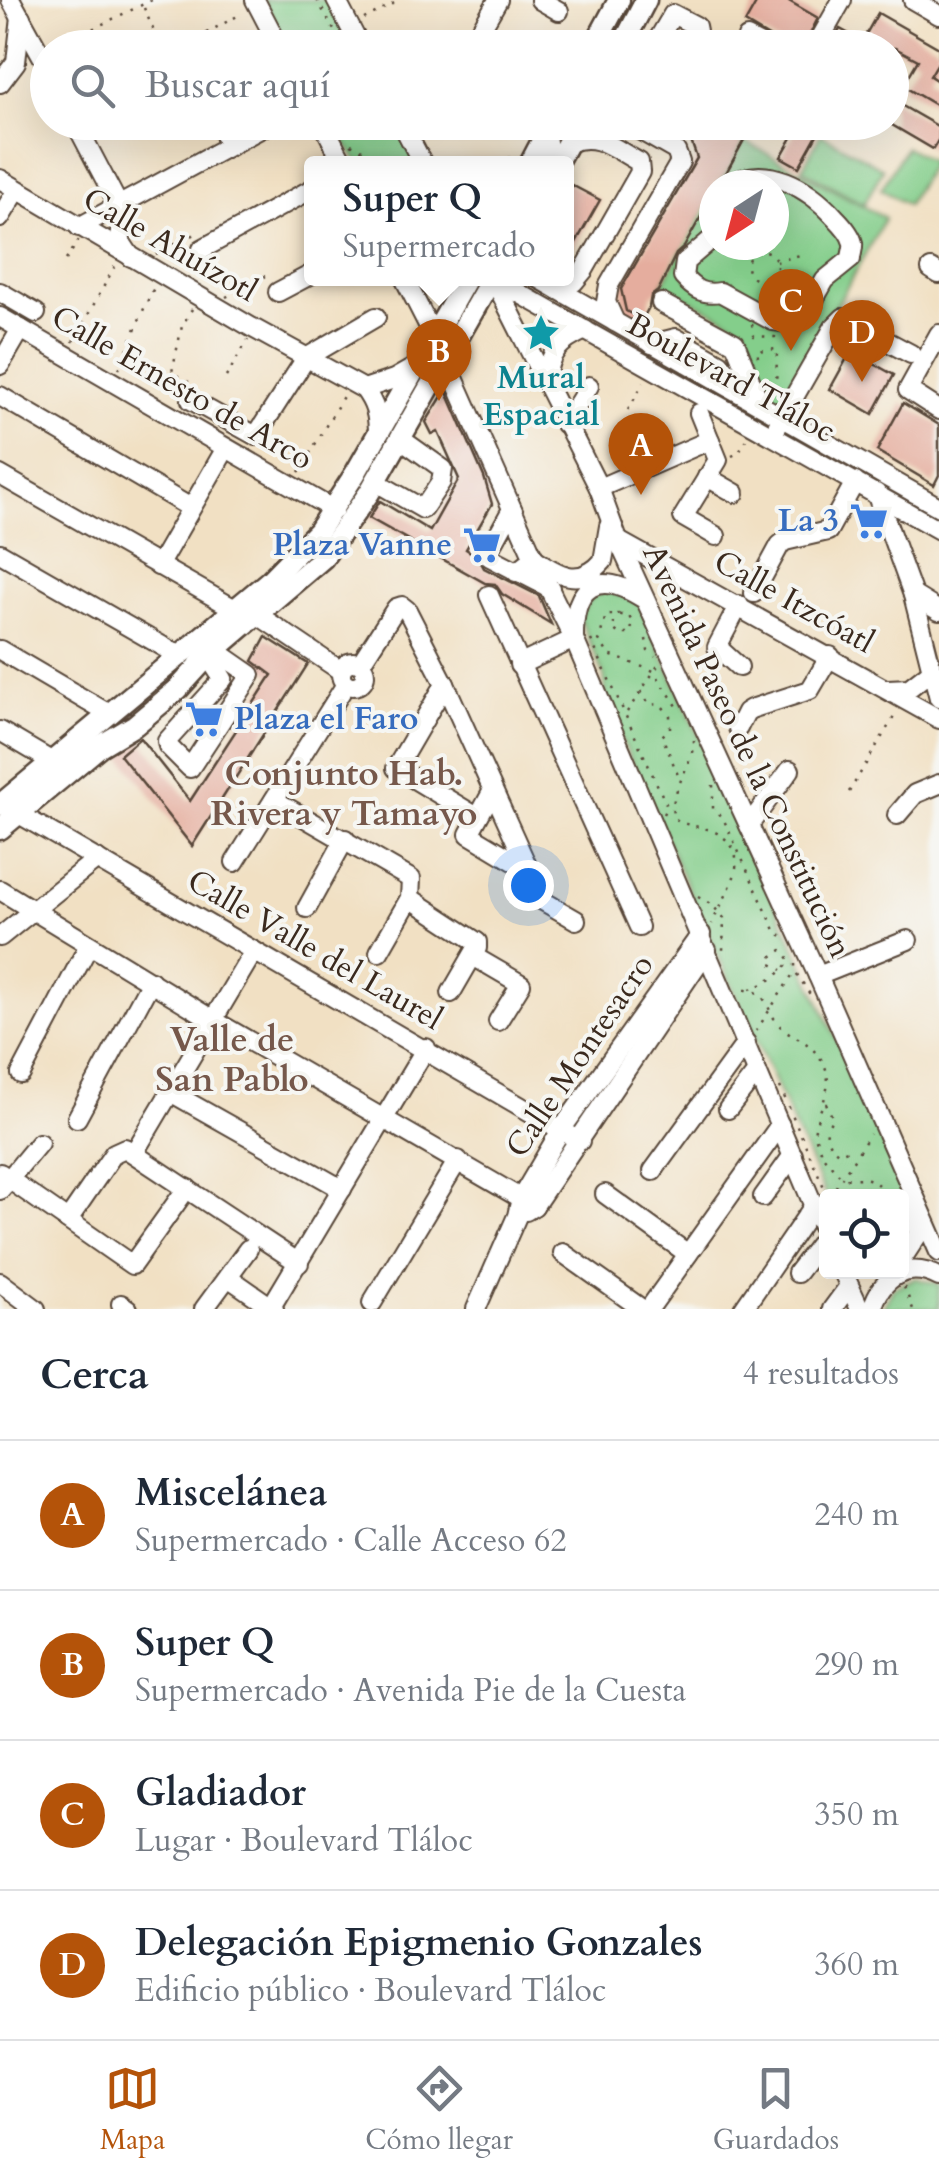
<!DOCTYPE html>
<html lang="es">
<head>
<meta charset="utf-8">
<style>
	:root { --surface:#fff; --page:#f2f2f3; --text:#1f2937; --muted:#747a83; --line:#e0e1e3; --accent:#b45309 }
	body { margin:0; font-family:Cardo,serif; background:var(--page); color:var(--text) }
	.controls { position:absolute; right:30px; bottom:30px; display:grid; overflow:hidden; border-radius:10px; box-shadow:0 10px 40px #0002 }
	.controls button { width:90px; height:90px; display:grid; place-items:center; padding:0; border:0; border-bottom:2px solid var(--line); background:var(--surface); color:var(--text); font:50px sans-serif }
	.compass { position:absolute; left:699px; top:170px; width:90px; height:90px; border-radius:50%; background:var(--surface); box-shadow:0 10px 40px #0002; rotate:216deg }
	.you { position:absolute; left:528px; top:885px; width:35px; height:35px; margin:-25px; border:8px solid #fff; border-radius:50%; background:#1a73e8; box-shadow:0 0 0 15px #1a73e833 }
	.badge { display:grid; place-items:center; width:65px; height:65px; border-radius:50%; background:var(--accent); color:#fff; font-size:32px; font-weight:700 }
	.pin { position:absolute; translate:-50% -82px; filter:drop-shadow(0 2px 5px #0008) }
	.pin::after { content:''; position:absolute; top:52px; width:35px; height:30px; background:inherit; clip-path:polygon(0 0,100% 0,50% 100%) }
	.popup { position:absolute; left:304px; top:156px; width:270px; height:130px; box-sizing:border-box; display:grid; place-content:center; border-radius:10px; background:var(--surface); filter:drop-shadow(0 2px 8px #0005); font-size:32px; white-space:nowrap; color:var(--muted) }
	.popup b { font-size:38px; color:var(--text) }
	.popup::after { content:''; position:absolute; left:50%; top:100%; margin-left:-20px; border:20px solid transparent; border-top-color:var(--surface) }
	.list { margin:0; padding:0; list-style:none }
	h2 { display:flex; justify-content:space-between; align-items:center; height:130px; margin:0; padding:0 40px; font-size:42px }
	h2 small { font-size:32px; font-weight:400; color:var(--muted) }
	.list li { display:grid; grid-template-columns:65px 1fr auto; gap:30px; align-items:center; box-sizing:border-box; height:150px; padding:0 40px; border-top:2px solid var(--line) }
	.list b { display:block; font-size:38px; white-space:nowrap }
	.list p { margin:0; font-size:32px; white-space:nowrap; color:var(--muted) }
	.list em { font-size:32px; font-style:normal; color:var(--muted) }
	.icon { flex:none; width:55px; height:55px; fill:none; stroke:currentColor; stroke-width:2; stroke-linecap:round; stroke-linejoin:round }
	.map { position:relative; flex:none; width:939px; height:1309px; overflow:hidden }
	.search { position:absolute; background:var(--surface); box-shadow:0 10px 40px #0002; left:30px; right:30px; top:30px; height:110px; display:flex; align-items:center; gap:25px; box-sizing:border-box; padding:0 35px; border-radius:55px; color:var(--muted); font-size:38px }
	.sheet { height:730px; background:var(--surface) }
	nav { display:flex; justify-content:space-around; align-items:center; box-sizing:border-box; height:140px; border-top:2px solid var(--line); background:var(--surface); font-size:28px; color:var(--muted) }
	nav a { display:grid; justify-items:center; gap:5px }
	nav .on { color:var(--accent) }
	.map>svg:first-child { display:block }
	.green { fill:#84ce8b; stroke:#607c54; stroke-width:2.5 }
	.building { fill:#e5ad9e }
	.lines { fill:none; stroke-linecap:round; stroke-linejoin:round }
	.minor-casing { stroke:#564537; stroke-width:22 }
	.major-casing { stroke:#564537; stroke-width:25 }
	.path { stroke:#564537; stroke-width:2.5; stroke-dasharray:2.5 8; stroke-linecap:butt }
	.minor { stroke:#fff; stroke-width:18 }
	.major { stroke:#fff; stroke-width:20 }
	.labels { text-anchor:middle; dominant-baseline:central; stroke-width:8; stroke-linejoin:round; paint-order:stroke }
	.street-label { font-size:32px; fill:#3b2a1e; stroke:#f6f6f2 }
	.culture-label { font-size:32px; font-weight:bold; fill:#0d838f; stroke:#f6f6f2 }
	.shop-label { font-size:32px; font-weight:bold; fill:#366cbe; stroke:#f6f6f2; text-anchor:end }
	.neighbourhood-label { font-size:35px; font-weight:bold; fill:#76584b; stroke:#f6f6f2 }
</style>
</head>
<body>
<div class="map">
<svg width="939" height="1309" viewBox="0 0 939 1309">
	<rect width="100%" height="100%" fill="#f6f6f2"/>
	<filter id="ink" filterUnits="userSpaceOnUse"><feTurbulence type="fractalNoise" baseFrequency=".01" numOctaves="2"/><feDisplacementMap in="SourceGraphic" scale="20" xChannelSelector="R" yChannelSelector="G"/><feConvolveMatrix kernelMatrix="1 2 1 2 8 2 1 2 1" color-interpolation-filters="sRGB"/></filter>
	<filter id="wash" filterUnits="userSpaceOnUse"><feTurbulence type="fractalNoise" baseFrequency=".0048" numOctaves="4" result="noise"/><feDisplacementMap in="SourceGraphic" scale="40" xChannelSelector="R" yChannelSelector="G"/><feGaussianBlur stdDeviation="2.25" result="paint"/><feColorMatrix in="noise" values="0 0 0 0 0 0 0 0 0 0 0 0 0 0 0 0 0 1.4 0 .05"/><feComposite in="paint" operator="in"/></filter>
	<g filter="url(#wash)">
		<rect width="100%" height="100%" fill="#f1e0c3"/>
		<g class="green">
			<polygon points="263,0 330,0 355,47 289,47"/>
			<polygon points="331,123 395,123 417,163 359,163"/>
			<polygon points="821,134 883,169 864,204 802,169"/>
			<polygon points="744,141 885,218 777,414 772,411 755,370 745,328 662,285 714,193 714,245 774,245 774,185 719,185"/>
			<polygon points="906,147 932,162 907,205 881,189"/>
			<polygon points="606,591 638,601 912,1206 909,1235 902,1251 902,1196 826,1197 607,707 604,676 579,617 593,596"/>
			<polygon points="915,1278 939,1284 939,1309 882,1309 893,1288"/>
		</g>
		<g id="blocks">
			<g class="building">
				<polygon points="758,0 787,0 818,18 803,48 787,48 745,23"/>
				<polygon points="878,13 939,48 939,61 930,76 939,82 939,107 903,86 918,60 895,48 830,48 840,29 862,41"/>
				<polygon points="892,100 939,127 939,139 933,149 892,125"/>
				<polygon points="658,122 712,122 744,140 726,173 714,185 714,193 684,247 676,254 658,291 651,296 649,307 642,320 626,311 621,289 697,158 691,141"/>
				<polygon points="801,122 824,122 799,167 781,157"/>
				<polygon points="566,182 600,200 566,260"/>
				<polygon points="851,351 894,375 873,414 830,389"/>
				<polygon points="446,390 484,477 492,504 466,549 478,557 484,568 539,596 551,624 502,594 495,584 485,583 369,518 380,501 430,531 459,479 438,432 432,434 426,422"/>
				<polygon points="903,403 939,425 939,475 934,485 877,451"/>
				<polygon points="266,637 308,664 192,846 120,755 140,738 190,801 272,675 253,661"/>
			</g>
		</g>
	</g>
	<g filter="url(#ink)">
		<use href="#blocks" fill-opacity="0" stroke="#564537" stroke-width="2.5"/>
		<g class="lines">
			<g class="minor-casing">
				<g id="minor">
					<polyline points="11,0 48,67"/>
					<polyline points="255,0 280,48"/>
					<polyline points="336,0 361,48"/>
					<polyline points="540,0 559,11"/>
					<polyline points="913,0 939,15"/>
					<polyline points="747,38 766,48"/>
					<polyline points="470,48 498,0"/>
					<polyline points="653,48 673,14 696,26 697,31 688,48"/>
					<polyline points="815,48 842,0"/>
					<polyline points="0,83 16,62 21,17"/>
					<polyline points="75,122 119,206 121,242 131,257"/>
					<polyline points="217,122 230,146"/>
					<polyline points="322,122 344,164"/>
					<polyline points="401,122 423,164"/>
					<polyline points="526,122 546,135 549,157 546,164"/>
					<path d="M0,179L251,327L364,389C375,404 378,415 378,434"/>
					<polyline points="0,218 17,190"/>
					<polyline points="79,227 273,122"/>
					<path d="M714,237L685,262L683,277C694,289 702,295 720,292L773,321L783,322L808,310L825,280L851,259C851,254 854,248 853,243C851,234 841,223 835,217C809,188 766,162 729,185"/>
					<polyline points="202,249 312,189"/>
					<polyline points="931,269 939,274"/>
					<polyline points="404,278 446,360 534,558 574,639 826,1235"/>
					<polyline points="493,278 599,488 618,540 818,976 939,1252"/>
					<polyline points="538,278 939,507"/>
					<polyline points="494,279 939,530"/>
					<path d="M559,290L574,282L584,270L640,172L639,162C613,148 597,131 568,143"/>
					<polyline points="0,292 36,313"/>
					<polyline points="278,292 312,274"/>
					<polyline points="661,303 735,343 760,404"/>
					<polyline points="0,317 334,510"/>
					<polyline points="615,322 606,302 609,285 680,162 676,151 625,122"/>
					<polyline points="939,334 908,390 939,410"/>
					<polyline points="652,344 676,338 720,363 741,390"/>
					<polyline points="0,365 21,329"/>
					<path d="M546,380C549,352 559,342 585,330"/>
					<polyline points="364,389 394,379 415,367"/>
					<polyline points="0,396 191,508"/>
					<polyline points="191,400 256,436 306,358 376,317"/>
					<polyline points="699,413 718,460 683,517 716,536"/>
					<polyline points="565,424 589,386"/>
					<polyline points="777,427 834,327 843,318 911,354"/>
					<polyline points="0,475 235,609"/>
					<polyline points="707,477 735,493"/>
					<polyline points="376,482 423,509 441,482 443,469 401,439"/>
					<polyline points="599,488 710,440"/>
					<polyline points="876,493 913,595 939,698"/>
					<polyline points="512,509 490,549 490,557 550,588"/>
					<polyline points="619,541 939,719"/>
					<polyline points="0,553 178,655"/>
					<polyline points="158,566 226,448"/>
					<path d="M516,572L534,558C558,575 580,588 603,561L609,526"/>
					<polyline points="754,593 780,545 785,541 828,531 855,482"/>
					<polyline points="489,595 639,927"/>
					<polyline points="913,595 939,611"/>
					<polyline points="258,615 341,671"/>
					<polyline points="0,650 109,714"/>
					<circle cx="353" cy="674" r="12"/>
					<polyline points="199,663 208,656 223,679 167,741 168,746 190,768 251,675 215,650"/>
					<polyline points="360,664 396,608 402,606 407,610 445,684 543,901 576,920"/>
					<path d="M519,665L574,639C573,585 597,569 644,599"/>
					<polyline points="739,667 717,647 739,605"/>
					<polyline points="445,684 396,768 477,817"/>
					<polyline points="888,689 909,688 931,671"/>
					<polyline points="738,728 746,712 751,709 810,690 830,656"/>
					<polyline points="0,731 51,761"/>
					<polyline points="492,792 469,834 527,869"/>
					<polyline points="274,800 411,879 410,898 379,952"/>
					<polyline points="19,814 580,1141"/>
					<polyline points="897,815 915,794 939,784"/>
					<polyline points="749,825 790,770"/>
					<polyline points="235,862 346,684"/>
					<polyline points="0,890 213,1020 534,1206"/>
					<polyline points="410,898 477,942 477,948 451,993"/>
					<polyline points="307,908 345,839"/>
					<polyline points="0,937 97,859"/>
					<polyline points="473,956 521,984 498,1021"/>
					<polyline points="818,976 908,940"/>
					<polyline points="21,1074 89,945"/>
					<polyline points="172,1093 342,1189"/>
					<polyline points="728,1109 757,1072"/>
					<polyline points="77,1118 151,981"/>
					<polyline points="134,1153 254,951"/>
					<polyline points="653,1171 746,1043"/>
					<polyline points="0,1173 132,1265 187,1188"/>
					<polyline points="0,1190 39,1143"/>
					<polyline points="605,1194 688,1254"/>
					<polyline points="763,1197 793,1155"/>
					<polyline points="526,1211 534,1206 707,950"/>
					<polyline points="68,1220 114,1153 125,1148 299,1263"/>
					<polyline points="563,1253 642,1309"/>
					<polyline points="902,1259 917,1236 919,1210"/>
					<polyline points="843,1272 860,1309"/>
					<polyline points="797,1273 826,1235"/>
					<polyline points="228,1277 274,1309"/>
					<polyline points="0,1282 36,1309"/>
					<polyline points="372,1303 458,1160"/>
					<polyline points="121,1304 128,1309"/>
					<polyline points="271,1307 426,1048"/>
					<polyline points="204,1309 248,1249"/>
					<polyline points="476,1309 517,1216 521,1198 561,1130 701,934"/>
					<polyline points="649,1309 780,1125"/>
					<polyline points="743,1309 815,1204"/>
					<polyline points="832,1309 849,1286"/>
					<path d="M872,1309C882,1276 908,1261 939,1277"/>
				</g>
			</g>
			<g class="major-casing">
				<g id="major">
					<polyline points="593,48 619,0"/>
					<polyline points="621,48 646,0"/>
					<polyline points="530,164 552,122"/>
					<polyline points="556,164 579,122"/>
					<polyline points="0,805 269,581 318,531 355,474 467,278"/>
					<polyline points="0,829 100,746 135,725 178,689 208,656 323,558 369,493 492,278"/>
				</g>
			</g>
			<g class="path">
				<polyline points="317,0 338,37"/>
				<polyline points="144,8 161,48"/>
				<polyline points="364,19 400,0"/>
				<polyline points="197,38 243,13"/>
				<polyline points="55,47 152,0"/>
				<polyline points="351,144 364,151 370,164"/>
				<polyline points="499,164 515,155"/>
				<circle cx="762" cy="266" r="15"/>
				<polyline points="156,255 192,234 195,238"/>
				<polyline points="66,260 79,240"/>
				<polyline points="776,262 803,254"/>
				<polyline points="768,279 771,301"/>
				<polyline points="769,289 787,287"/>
				<polyline points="226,297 267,275 270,279"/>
				<polyline points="757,297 765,281"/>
				<polyline points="192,309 182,326 172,372 192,384"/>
				<polyline points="752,324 754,336 775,337 774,334"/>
				<polyline points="73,342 115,266"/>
				<polyline points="758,357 757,351 777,349 776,395"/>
				<path d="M119,369C132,340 140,314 155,286"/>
				<polyline points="226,377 248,340"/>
				<polyline points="628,410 644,382"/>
				<polyline points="732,456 738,453 746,440"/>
				<polyline points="299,472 345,393"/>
				<polyline points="619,613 612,628 619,634 630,634 633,623 628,615 606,615 599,640 609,655 654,671 677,706"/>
				<polyline points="646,639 648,651 655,657"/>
				<polyline points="591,640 667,806 663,814"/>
				<polyline points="641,691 649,705 660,704 670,715 670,728 662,736 680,780"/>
				<polyline points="627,712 659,664"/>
				<path d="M694,740C693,766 669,791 673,817C687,828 702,825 717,833C758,857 723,895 712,924"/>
				<polyline points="713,785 713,809 722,816 776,932 783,936"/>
				<polyline points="849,792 897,712"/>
				<polyline points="698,897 712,905 724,918 723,951"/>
				<polyline points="795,964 795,971 811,996"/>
				<path d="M750,989C763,986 785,972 790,960L782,950L771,957V964L782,970"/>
				<path d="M745,990C766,990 766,1007 776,1021C783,1032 799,1037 808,1045C845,1077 820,1099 814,1133L822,1155L842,1178C866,1180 870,1172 887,1196"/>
				<polyline points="756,1031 795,971"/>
				<polyline points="780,1087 827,1194"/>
				<path d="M826,1103L833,1119C822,1131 826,1145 840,1153L847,1150"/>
				<polyline points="830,1196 870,1134"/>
				<polyline points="904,1287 913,1309"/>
			</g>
			<use href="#minor" class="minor"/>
			<use href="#major" class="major"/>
		</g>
	</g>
	<defs>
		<g id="sight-bare" transform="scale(3)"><path d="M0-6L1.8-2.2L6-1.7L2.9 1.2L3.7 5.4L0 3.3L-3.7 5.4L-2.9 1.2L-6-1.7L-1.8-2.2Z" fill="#0f9aa8" stroke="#f6f6f2" stroke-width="2.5" paint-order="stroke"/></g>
		<g id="supermarket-bare" transform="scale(3)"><path d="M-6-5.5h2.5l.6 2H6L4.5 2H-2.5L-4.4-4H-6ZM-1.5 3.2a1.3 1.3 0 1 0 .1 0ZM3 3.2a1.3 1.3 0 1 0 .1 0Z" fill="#3f7fe0" stroke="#f6f6f2" stroke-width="2.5" paint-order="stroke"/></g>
	</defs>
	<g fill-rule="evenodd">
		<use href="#sight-bare" x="541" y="333"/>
		<use href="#supermarket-bare" x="869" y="521"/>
		<use href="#supermarket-bare" x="482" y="545"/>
		<use href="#supermarket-bare" x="204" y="719"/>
	</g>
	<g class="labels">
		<g class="street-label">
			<text transform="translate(170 245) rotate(30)">Calle Ahuízotl</text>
			<text transform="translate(731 378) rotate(29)">Boulevard Tláloc</text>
			<text transform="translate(182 388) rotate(30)">Calle Ernesto de Arco</text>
			<text transform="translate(794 602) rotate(29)">Calle Itzcóatl</text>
			<text transform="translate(747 751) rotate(65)">Avenida Paseo de la Constitución</text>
			<text transform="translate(315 950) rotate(30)">Calle Valle del Laurel</text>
			<text transform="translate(580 1056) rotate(-56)">Calle Montesacro</text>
		</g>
		<g class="culture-label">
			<text x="541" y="378">Mural<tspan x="541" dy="37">Espacial</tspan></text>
		</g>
		<g class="shop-label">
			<text x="839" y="521">La 3</text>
			<text x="452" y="545">Plaza Vanne</text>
			<text x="234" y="719" text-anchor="start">Plaza el Faro</text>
		</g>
		<g class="neighbourhood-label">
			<text x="344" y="774">Conjunto Hab.<tspan x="344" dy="40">Rivera y Tamayo</tspan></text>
			<text x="232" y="1040">Valle de<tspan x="232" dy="40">San Pablo</tspan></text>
		</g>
	</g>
</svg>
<div class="controls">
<button><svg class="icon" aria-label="locate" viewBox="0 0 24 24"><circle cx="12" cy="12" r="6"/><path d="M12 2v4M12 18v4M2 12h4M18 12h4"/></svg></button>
</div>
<svg class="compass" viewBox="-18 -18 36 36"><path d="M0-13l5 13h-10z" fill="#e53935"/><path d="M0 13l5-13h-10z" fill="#747a83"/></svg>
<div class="you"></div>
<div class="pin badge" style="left:641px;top:495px">A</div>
<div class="pin badge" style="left:439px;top:401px">B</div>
<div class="popup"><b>Super Q</b>Supermercado</div>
<div class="pin badge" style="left:791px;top:351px">C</div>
<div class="pin badge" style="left:862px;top:382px">D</div>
<div class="search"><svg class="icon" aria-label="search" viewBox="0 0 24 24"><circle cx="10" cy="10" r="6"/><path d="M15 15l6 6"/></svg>Buscar aquí</div>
</div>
<section class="sheet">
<h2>Cerca<small>4 resultados</small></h2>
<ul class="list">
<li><span class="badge">A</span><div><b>Miscelánea</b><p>Supermercado · Calle Acceso 62</p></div><em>240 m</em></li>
<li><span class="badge">B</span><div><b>Super Q</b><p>Supermercado · Avenida Pie de la Cuesta</p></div><em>290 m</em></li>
<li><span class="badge">C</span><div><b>Gladiador</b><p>Lugar · Boulevard Tláloc</p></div><em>350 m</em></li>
<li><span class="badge">D</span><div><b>Delegación Epigmenio Gonzales</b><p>Edificio público · Boulevard Tláloc</p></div><em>360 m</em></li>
</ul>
</section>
<nav>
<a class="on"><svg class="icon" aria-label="map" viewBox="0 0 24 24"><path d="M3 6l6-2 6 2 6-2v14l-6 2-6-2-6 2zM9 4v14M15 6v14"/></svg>Mapa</a>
<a><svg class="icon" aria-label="directions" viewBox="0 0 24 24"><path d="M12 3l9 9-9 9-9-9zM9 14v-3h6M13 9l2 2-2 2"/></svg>Cómo llegar</a>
<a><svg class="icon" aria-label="saved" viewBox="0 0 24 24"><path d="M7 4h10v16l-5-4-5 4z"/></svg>Guardados</a>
</nav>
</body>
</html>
